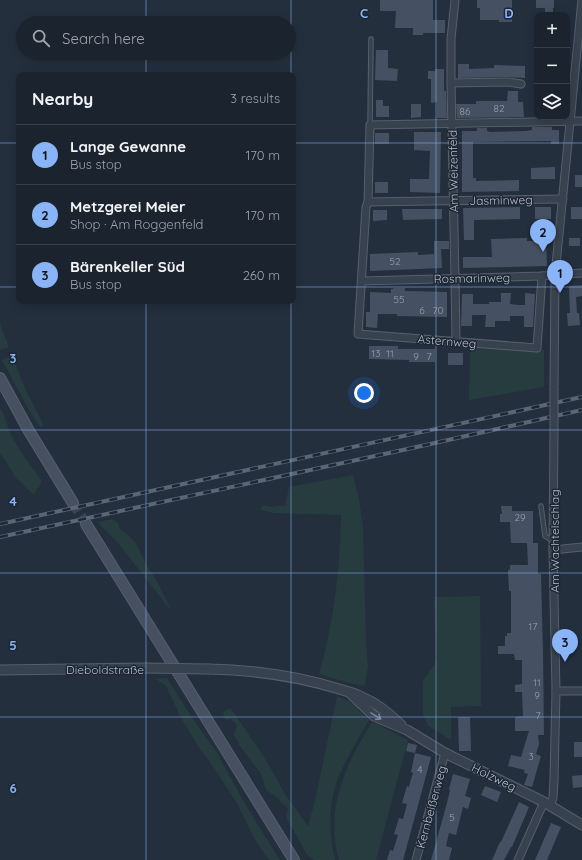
<!DOCTYPE html>
<html lang="en">
<head>
<meta charset="utf-8">
<style>
	:root { --surface:#1b232e; --page:#242b36; --text:#f1f3f6; --muted:#a0a4aa; --line:#39404a; --accent:#8ab4f8 }
	body { margin:0; font-family:Quicksand,sans-serif; background:var(--page); color:var(--text) }
	.controls { position:absolute; right:12px; top:12px; display:grid; overflow:hidden; border-radius:8px; box-shadow:0 2px 10px #0003 }
	.controls button { width:36px; height:36px; display:grid; place-items:center; padding:0; border:0; border-bottom:1px solid var(--line); background:var(--surface); color:var(--text); font:20px sans-serif }
	.you { position:absolute; left:364px; top:393px; width:14px; height:14px; margin:-10px; border:3px solid #fff; border-radius:50%; background:#1a73e8; box-shadow:0 0 0 6px #1a73e833 }
	.badge { display:grid; place-items:center; width:26px; height:26px; border-radius:50%; background:var(--accent); color:#111; font-size:13px; font-weight:700 }
	.pin { position:absolute; translate:-50% -33px; filter:drop-shadow(0 1px 2px #0008) }
	.pin::after { content:''; position:absolute; top:21px; width:14px; height:12px; background:inherit; clip-path:polygon(0 0,100% 0,50% 100%) }
	.list { margin:0; padding:0; list-style:none }
	h2 { display:flex; justify-content:space-between; align-items:center; height:52px; margin:0; padding:0 16px; font-size:17px }
	h2 small { font-size:13px; font-weight:400; color:var(--muted) }
	.list li { display:grid; grid-template-columns:26px 1fr auto; gap:12px; align-items:center; box-sizing:border-box; height:60px; padding:0 16px; border-top:1px solid var(--line) }
	.list b { display:block; font-size:15px; white-space:nowrap }
	.list p { margin:0; font-size:13px; white-space:nowrap; color:var(--muted) }
	.list em { font-size:13px; font-style:normal; color:var(--muted) }
	.icon { flex:none; width:22px; height:22px; fill:none; stroke:currentColor; stroke-width:2; stroke-linecap:round; stroke-linejoin:round }
	.map { position:relative; flex:none; width:582px; height:860px; overflow:hidden }
	.search { position:absolute; background:var(--surface); box-shadow:0 2px 10px #0003; left:16px; top:16px; width:280px; height:44px; display:flex; align-items:center; gap:10px; box-sizing:border-box; padding:0 14px; border-radius:22px; color:var(--muted); font-size:15px }
	.panel { position:absolute; background:var(--surface); box-shadow:0 2px 10px #0003; left:16px; top:72px; width:280px; height:232px; border-radius:8px }
	.map>svg:first-child { display:block }
	.green { fill:#263c3f }
	.building { fill:#455162 }
	.lines { fill:none; stroke-linecap:round; stroke-linejoin:round }
	.secondary-tunnel { stroke:#3a4453; stroke-width:10; stroke-dasharray:10 5; stroke-linecap:butt }
	.service-casing { stroke:#565f6c; stroke-width:5.5 }
	.minor-casing { stroke:#565f6c; stroke-width:9 }
	.tertiary-casing { stroke:#565f6c; stroke-width:11 }
	.secondary-casing { stroke:#565f6c; stroke-width:12 }
	.service { stroke:#38414e; stroke-width:3.5 }
	.minor { stroke:#38414e; stroke-width:7 }
	.tertiary { stroke:#38414e; stroke-width:9 }
	.secondary { stroke:#465061; stroke-width:10 }
	.rail-casing { stroke:#5a6575; stroke-width:4 }
	.rail { stroke:#1d2633; stroke-width:2.5; stroke-dasharray:8; stroke-linecap:butt }
	.minor-bridge-casing { stroke:#565f6c; stroke-width:9; stroke-linecap:butt }
	.tertiary-bridge-casing { stroke:#565f6c; stroke-width:11; stroke-linecap:butt }
	.minor-bridge { stroke:#38414e; stroke-width:7 }
	.tertiary-bridge { stroke:#38414e; stroke-width:9 }
	.oneway { stroke:#7c8592 }
	.grid { fill:none; stroke:#8ab4f8; stroke-width:1; stroke-opacity:0.55 }
	.labels { text-anchor:middle; dominant-baseline:central; stroke-width:3; stroke-linejoin:round; paint-order:stroke }
	.number-label { font-size:10px; fill:#98a1af }
	.street-label { font-size:12px; fill:#b4bcc9; stroke:#1d2633 }
	.grid-label { font-size:13px; text-anchor:middle; font-weight:bold; fill:#8ab4f8; stroke:#1d2633; stroke-width:3; stroke-linejoin:round; paint-order:stroke }
</style>
</head>
<body>
<div class="map">
<svg width="582" height="860" viewBox="0 0 582 860">
	<rect width="100%" height="100%" fill="#242f3e"/>
	<g class="green">
		<polygon points="0,324 9,347 0,350"/>
		<polygon points="470,346 544,350 544,387 469,400"/>
		<polygon points="12,356 27,393 44,426 40,427 29,410 2,360"/>
		<path d="M0,408C6,416 7,427 12,437C21,453 31,467 42,481L34,495L17,479L0,453Z"/>
		<path d="M353,475L359,500L363,526L366,645L368,666L365,686L349,683L319,674C334,623 340,568 341,515L274,513L260,510L263,505L270,507L286,505V502L289,487Z"/>
		<polygon points="112,519 119,524 119,528 132,539 137,545 145,562 154,576 172,612 119,544 102,527 98,522"/>
		<polygon points="480,596 481,706 451,707 451,740 428,726 423,714 423,681 434,665 436,658 434,597"/>
		<polygon points="167,678 191,716 217,753 248,809 280,860 269,860 255,840 238,805 214,768 200,749 181,718 166,686 156,679"/>
		<path d="M337,696L346,700L355,705L360,712L369,720C360,736 350,752 342,769C328,798 328,830 335,860H314L307,855L299,840L287,819L286,814L288,810L286,806L281,803L278,798L266,790L261,774L240,746L234,735L237,725L231,719L226,720L223,715L224,711L230,708L232,710L266,760L285,794L308,826L315,801Z"/>
		<path d="M372,723H375L408,740L376,860H339C327,818 339,781 359,744C364,737 367,729 372,723Z"/>
	</g>
	<g class="building">
		<polygon points="380,0 433,0 433,20 445,20 445,33 423,33 423,35 413,35 413,28 395,28 396,11 380,11"/>
		<polygon points="477,0 512,0 512,22 499,22 499,20 480,20 480,8 477,8"/>
		<polygon points="536,0 554,0 554,8 553,8 553,15 545,15 545,8 536,8"/>
		<polygon points="376,50 388,50 388,68 398,69 397,81 375,80"/>
		<polygon points="458,64 469,64 469,69 494,68 494,65 525,66 525,78 508,77 458,78"/>
		<polygon points="435,69 444,69 444,91 446,91 447,118 437,118 437,102 431,103 431,79 428,79 428,71 435,71"/>
		<polygon points="508,91 518,91 518,102 523,102 524,117 457,118 456,104 476,104 476,101 507,101"/>
		<polygon points="376,100 383,100 383,106 389,106 389,117 376,117"/>
		<polygon points="411,104 421,104 421,117 411,118"/>
		<polygon points="532,127 552,127 552,130 559,130 559,144 551,144 551,141 473,142 473,178 476,178 476,181 519,180 519,191 462,192 462,131 477,131 477,128 487,128 487,131 490,132 526,131 532,130"/>
		<polygon points="414,132 441,132 440,193 410,192 410,179 429,179 430,151 414,150"/>
		<rect x="375" y="133" width="14" height="11"/>
		<polygon points="555,167 555,179 531,179 531,168"/>
		<rect x="575" y="175" width="7" height="12"/>
		<rect x="375" y="182" width="13" height="11"/>
		<polygon points="520,207 520,219 474,220 474,240 464,240 463,208"/>
		<rect x="535" y="207" width="16" height="12"/>
		<rect x="571" y="207" width="11" height="12"/>
		<polygon points="402,209 442,209 442,219 403,220"/>
		<polygon points="373,210 387,210 387,220 373,221"/>
		<polygon points="527,238 527,241 546,241 547,266 463,268 463,257 492,257 491,239"/>
		<rect x="569" y="238" width="11" height="8"/>
		<polygon points="434,241 449,241 449,249 441,249 442,268 370,271 370,254 418,252 418,255 434,254"/>
		<polygon points="582,285 582,296 576,297 577,313 579,313 580,325 568,326 567,313 570,313 569,286"/>
		<polygon points="393,288 405,288 405,291 447,292 447,317 397,316 397,314 378,314 377,328 366,327 366,312 370,312 370,292 391,293 391,289 393,289"/>
		<polygon points="501,293 511,293 510,304 518,305 525,305 525,293 535,294 533,327 524,327 524,316 510,316 510,321 495,321 495,327 485,327 486,315 472,315 472,326 461,326 462,294 473,294 473,304 489,304 489,302 501,302"/>
		<polygon points="369,346 398,346 398,349 435,349 435,362 409,362 409,360 369,359"/>
		<rect x="448" y="353" width="15" height="12"/>
		<polygon points="501,506 512,506 512,511 533,511 533,543 511,543 510,522 500,522 500,514 502,514"/>
		<polygon points="527,543 538,543 538,574 541,574 543,652 544,735 538,735 539,744 536,754 541,756 532,787 524,785 528,774 524,773 525,770 508,766 511,755 521,757 529,731 515,731 515,717 523,716 522,692 515,692 515,685 522,684 522,660 515,660 514,654 498,654 498,646 505,646 505,636 507,636 507,633 511,633 511,591 509,591 508,570 510,570 510,565 528,565"/>
		<polygon points="458,717 470,717 471,751 459,751"/>
		<rect x="574" y="742" width="8" height="15"/>
		<polygon points="408,743 417,745 415,753 406,751"/>
		<polygon points="415,753 431,757 420,798 403,860 387,860 390,850 393,851 398,835 394,834 399,818 403,819 407,804 402,803 407,786 409,787 411,779 413,773 411,772"/>
		<polygon points="453,774 470,779 465,796 471,798 468,809 463,807 456,835 449,833 446,846 452,848 449,860 431,860 447,803 450,790 449,789"/>
		<polygon points="582,775 582,787 573,788 572,776"/>
		<polygon points="485,786 501,792 497,802 481,795"/>
		<polygon points="519,802 529,807 512,847 511,847 504,860 492,860 500,842 501,842"/>
		<polygon points="551,823 561,827 547,860 535,860"/>
	</g>
	<g class="lines">
		<polyline class="secondary-tunnel" points="73,503 86,524"/>
		<g class="service-casing">
			<g id="service">
				<polyline points="370,125 371,39"/>
				<polyline points="541,506 545,536 553,541"/>
			</g>
		</g>
		<g class="minor-casing">
			<g id="minor">
				<polyline points="455,0 451,39 451,83 455,278 456,342"/>
				<polyline points="451,83 508,82 521,84"/>
				<polyline points="368,202 563,199"/>
				<polyline points="542,276 537,348 358,334 366,207 368,202 370,125 582,121"/>
				<polyline points="362,281 542,276 582,273"/>
				<polyline points="554,388 555,275 582,0"/>
				<polyline points="553,550 582,547"/>
				<polyline points="556,691 582,691"/>
				<polyline points="550,805 553,798 554,779 556,691 553,550 554,430"/>
				<polyline points="416,860 445,753"/>
				<polyline points="518,860 544,802"/>
			</g>
		</g>
		<g class="tertiary-casing">
			<g id="tertiary">
				<path d="M209,669C253,670 297,676 339,689C346,691 355,693 362,697C377,703 390,714 401,725"/>
				<polyline points="0,670 145,668"/>
				<polyline points="350,693 374,716 407,730 445,753 544,802 582,825"/>
			</g>
		</g>
		<g class="secondary-casing">
			<g id="secondary">
				<polyline points="0,378 29,431 73,503"/>
				<polyline points="86,524 294,860"/>
			</g>
		</g>
		<use href="#service" class="service"/>
		<use href="#minor" class="minor"/>
		<use href="#tertiary" class="tertiary"/>
		<use href="#secondary" class="secondary"/>
		<g class="rail-casing">
			<g id="rail">
				<polyline points="0,524 582,397"/>
				<polyline points="0,537 426,445 582,410"/>
			</g>
		</g>
		<use href="#rail" class="rail"/>
		<g class="minor-bridge-casing">
			<polyline id="minor-bridge" points="554,388 554,430"/>
		</g>
		<g class="tertiary-bridge-casing">
			<polyline id="tertiary-bridge" points="145,668 209,669"/>
		</g>
		<use href="#minor-bridge" class="minor-bridge"/>
		<use href="#tertiary-bridge" class="tertiary-bridge"/>
	</g>
	<defs><path id="oneway-shaft" d="M-6 0H5M1.5-3L5.5 0L1.5 3" fill="none" stroke-width="1.6" stroke-linecap="round" stroke-linejoin="round"/></defs>
	<use class="oneway" href="#oneway-shaft" transform="translate(376 716) rotate(32)"/>
	<path class="grid" d="M146,0V23M291,0V75M436,0V860M146,53V75M0,143H19M293,143H582M0,287H19M293,287H582M146,301V860M291,301V860M0,430H582M0,573H582M0,717H582"/>
	<g class="labels">
		<g class="number-label">
			<text x="499" y="108">82</text>
			<text x="465" y="111">86</text>
			<text x="395" y="261">52</text>
			<text x="399" y="299">55</text>
			<text x="422" y="310">6</text>
			<text x="438" y="310">70</text>
			<text x="376" y="353">13</text>
			<text x="390" y="353">11</text>
			<text x="416" y="356">9</text>
			<text x="429" y="356">7</text>
			<text x="520" y="517">29</text>
			<text x="533" y="626">17</text>
			<text x="537" y="682">11</text>
			<text x="537" y="695">9</text>
			<text x="538" y="715">7</text>
			<text x="531" y="756">3</text>
			<text x="420" y="769">4</text>
			<text x="452" y="817">5</text>
		</g>
		<g class="street-label">
			<text transform="translate(453 171) rotate(-91)">Am Weizenfeld</text>
			<text transform="translate(501 200) rotate(-1)">Jasminweg</text>
			<text transform="translate(472 278) rotate(-1)">Rosmarinweg</text>
			<text transform="translate(447 341) rotate(5)">Asternweg</text>
			<text transform="translate(554 541) rotate(-90)">Am Wachtelschlag</text>
			<text x="105" y="669">Dieboldstraße</text>
			<text transform="translate(494 777) rotate(26)">Holzweg</text>
			<text transform="translate(431 807) rotate(-75)">Kernbeißerweg</text>
		</g>
	</g>
	<g class="grid-label">
		<text x="364" y="18">C</text>
		<text x="509" y="18">D</text>
		<text x="13" y="363">3</text>
		<text x="13" y="506">4</text>
		<text x="13" y="650">5</text>
		<text x="13" y="793">6</text>
	</g>
</svg>
<div class="controls">
<button>+</button>
<button>−</button>
<button><svg class="icon" aria-label="layers" viewBox="0 0 24 24"><path d="M12 4l9 5-9 5-9-5zM3 14l9 5 9-5"/></svg></button>
</div>
<div class="you"></div>
<div class="pin badge" style="left:560px;top:293px">1</div>
<div class="pin badge" style="left:543px;top:252px">2</div>
<div class="pin badge" style="left:565px;top:662px">3</div>
<div class="search"><svg class="icon" aria-label="search" viewBox="0 0 24 24"><circle cx="10" cy="10" r="6"/><path d="M15 15l6 6"/></svg>Search here</div>
<section class="panel">
<h2>Nearby<small>3 results</small></h2>
<ul class="list">
<li><span class="badge">1</span><div><b>Lange Gewanne</b><p>Bus stop</p></div><em>170 m</em></li>
<li><span class="badge">2</span><div><b>Metzgerei Meier</b><p>Shop · Am Roggenfeld</p></div><em>170 m</em></li>
<li><span class="badge">3</span><div><b>Bärenkeller Süd</b><p>Bus stop</p></div><em>260 m</em></li>
</ul>
</section>
</div>
</body>
</html>
